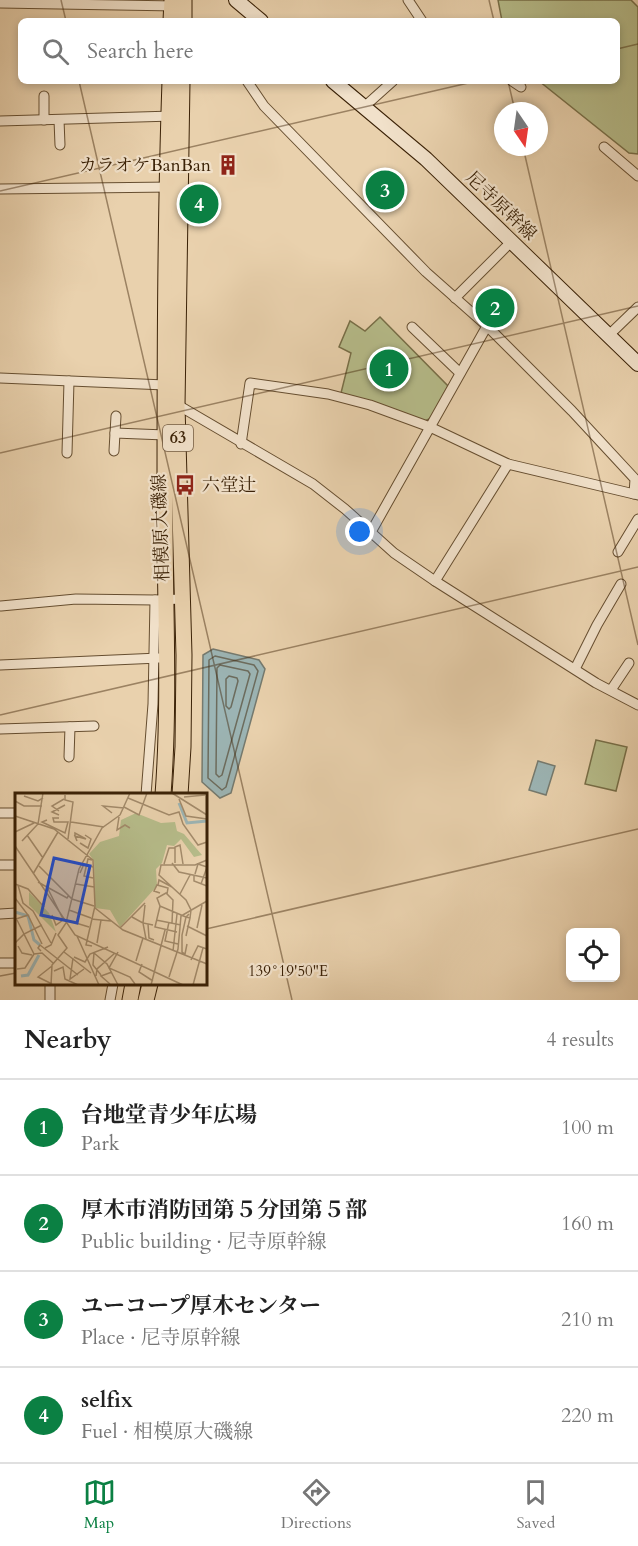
<!DOCTYPE html>
<html lang="en">
<head>
<meta charset="utf-8">
<style>
	:root { --surface:#fff; --page:#f2f2f2; --text:#222; --muted:#767676; --line:#e0e0e0; --accent:#0b8043 }
	body { margin:0; font-family:Cardo,"Noto Serif JP",serif; background:var(--page); color:var(--text) }
	.controls { position:absolute; right:18px; bottom:18px; display:grid; overflow:hidden; border-radius:9px; box-shadow:0 3px 9px #0003 }
	.controls button { width:54px; height:54px; display:grid; place-items:center; padding:0; border:0; border-bottom:2px solid var(--line); background:var(--surface); color:var(--text); font:30px sans-serif }
	.compass { position:absolute; left:494px; top:102px; width:54px; height:54px; border-radius:50%; background:var(--surface); box-shadow:0 3px 9px #0003; rotate:167deg }
	.you { position:absolute; left:360px; top:532px; width:21px; height:21px; margin:-15px; border:4px solid #fff; border-radius:50%; background:#1a73e8; box-shadow:0 0 0 9px #1a73e833 }
	.badge { display:grid; place-items:center; width:39px; height:39px; border-radius:50%; background:var(--accent); color:#fff; font-size:20px; font-weight:700 }
	.pin { position:absolute; translate:-50% -50%; border:3px solid #fff; box-shadow:0 2px 6px #0006 }
	.list { margin:0; padding:0; list-style:none }
	h2 { display:flex; justify-content:space-between; align-items:center; height:78px; margin:0; padding:0 24px; font-size:26px }
	h2 small { font-size:20px; font-weight:400; color:var(--muted) }
	.list li { display:grid; grid-template-columns:39px 1fr auto; gap:18px; align-items:center; box-sizing:border-box; height:96px; padding:0 24px; border-top:2px solid var(--line) }
	.list b { display:block; font-size:22px; white-space:nowrap }
	.list p { margin:0; font-size:20px; white-space:nowrap; color:var(--muted) }
	.list em { font-size:20px; font-style:normal; color:var(--muted) }
	.icon { flex:none; width:33px; height:33px; fill:none; stroke:currentColor; stroke-width:2; stroke-linecap:round; stroke-linejoin:round }
	.map { position:relative; flex:none; width:638px; height:1000px; overflow:hidden }
	.search { position:absolute; background:var(--surface); box-shadow:0 3px 9px #0003; left:18px; right:18px; top:18px; height:66px; display:flex; align-items:center; gap:15px; box-sizing:border-box; padding:0 21px; border-radius:9px; color:var(--muted); font-size:22px }
	.sheet { height:462px; background:var(--surface) }
	nav { display:flex; justify-content:space-around; align-items:center; box-sizing:border-box; height:84px; border-top:2px solid var(--line); background:var(--surface); font-size:16px; color:var(--muted) }
	nav a { display:grid; justify-items:center; gap:3px }
	nav .on { color:var(--accent) }
	.map>svg:first-child { display:block }
	.green { fill:#b6bc8a; stroke:#786f48; stroke-width:1.5 }
	.water { fill:#9cb5b5; stroke:#757a6f; stroke-width:1.5 }
	.lines { fill:none; stroke-linecap:round; stroke-linejoin:round }
	.shore { stroke:#6c6c5e; stroke-width:1.5 }
	.street-casing { stroke:#664e30; stroke-width:11 }
	.secondary-casing { stroke:#3b2207; stroke-width:16 }
	.primary-casing { stroke:#3b2207; stroke-width:17 }
	.street { stroke:#f1e1ca; stroke-width:9 }
	.secondary { stroke:#f1e1ca; stroke-width:14 }
	.primary { stroke:#e9d1ad; stroke-width:15 }
	.ticks { fill:none; stroke:#3b2207; stroke-width:1.5; stroke-opacity:0.45 }
	.labels { text-anchor:middle; dominant-baseline:central; stroke-width:4.5; stroke-linejoin:round; paint-order:stroke }
	.shield { fill:#f1e1ca; stroke:#725b42; stroke-width:1.5 }
	.shield-label { font-size:16px; font-weight:bold; fill:#3b2207 }
	.poi-label { font-size:18px; fill:#3b2207; stroke:#f1e1ca; text-anchor:end }
	.street-label { font-size:18px; fill:#3b2207; stroke:#f1e1ca }
	.inset-river { fill:none; stroke:#9cb5b5; stroke-width:3 }
	.inset-road { fill:none; stroke:#a38b6b; stroke-width:1.5 }
	.view { fill:#1d4ed8; fill-opacity:0.15; stroke:#1d4ed8; stroke-width:3 }
	.inset-edge { fill:none; stroke:#3b2207; stroke-width:3 }
	.ticks-label { font-size:15px; text-anchor:middle; fill:#3b2207; stroke:#f1e1ca; stroke-width:4.5; stroke-linejoin:round; paint-order:stroke }
</style>
</head>
<body>
<div class="map">
<svg width="638" height="1000" viewBox="0 0 638 1000">
	<rect width="100%" height="100%" fill="#e9d1ad"/>
	<filter id="stains"><feTurbulence type="fractalNoise" baseFrequency=".00333" numOctaves="4"/><feColorMatrix values="0 0 0 0 .2 0 0 0 0 .09 0 0 0 0 .02 0 0 0 .5 -.17"/></filter>
	<radialGradient id="worn" r=".72"><stop offset=".6" stop-color="#630" stop-opacity="0"/><stop offset="1" stop-color="#630" stop-opacity=".3"/></radialGradient>
	<g class="green">
		<polygon points="498,0 631,0 638,7 638,154 629,153 539,81 617,81 617,21 502,21"/>
		<polygon points="380,317 448,386 431,418 425,421 341,393 351,353 339,347 350,321 365,331"/>
		<polygon points="596,740 627,747 616,791 585,784"/>
	</g>
	<g class="water">
		<polygon points="213,649 259,660 265,669 231,793 220,798 202,782 203,655"/>
		<polygon points="538,761 555,766 546,795 529,790"/>
	</g>
	<g class="lines">
		<g class="shore">
			<polygon points="215,656 254,665 258,671 226,787 222,790 208,778 209,660"/>
			<polygon points="220,665 248,671 250,674 222,775 219,777 216,774 217,668"/>
			<polygon points="229,676 237,678 238,681 231,707 229,709 226,706 226,679"/>
		</g>
		<g class="street-casing">
			<g id="street">
				<polyline points="408,0 422,21"/>
				<polyline points="0,3 176,6"/>
				<polyline points="247,81 264,106 426,272 487,326 572,411 635,479 634,494 638,495"/>
				<polyline points="512,81 521,87"/>
				<polyline points="364,107 393,81"/>
				<polyline points="44,120 44,96"/>
				<polyline points="59,120 60,145"/>
				<polyline points="0,121 173,116"/>
				<polyline points="604,147 638,176"/>
				<polyline points="0,189 172,187"/>
				<polyline points="455,298 512,241"/>
				<polyline points="412,327 460,373"/>
				<polyline points="609,335 638,307"/>
				<polyline points="0,378 165,385 168,390"/>
				<polyline points="176,404 313,484 345,509 394,553 435,581 596,683 638,705"/>
				<polyline points="115,433 116,416"/>
				<polyline points="241,444 250,383 328,394 370,405 430,427 508,464 634,494"/>
				<polyline points="114,451 115,433 165,435"/>
				<polyline points="67,453 69,381"/>
				<polyline points="371,532 487,326"/>
				<polyline points="618,552 638,519"/>
				<polyline points="435,581 508,464"/>
				<polyline points="1,606 76,599 155,600 183,599"/>
				<polyline points="0,665 159,658"/>
				<polyline points="575,669 597,625 621,584"/>
				<polyline points="611,690 629,663"/>
				<polyline points="0,729 94,726"/>
				<polyline points="69,757 70,727"/>
				<polyline points="146,795 153,704 155,600"/>
				<polyline points="0,813 16,813"/>
				<polyline points="0,865 16,865"/>
				<polyline points="0,914 16,913"/>
				<polyline points="0,963 16,963"/>
				<polyline points="50,984 50,1000"/>
				<polyline points="110,1000 113,984"/>
			</g>
		</g>
		<g class="secondary-casing">
			<g id="secondary">
				<polyline points="236,0 261,21"/>
				<polyline points="333,81 426,159 638,364"/>
			</g>
		</g>
		<g class="primary-casing">
			<g id="primary">
				<polyline points="171,21 172,0"/>
				<polyline points="184,21 184,0"/>
				<path d="M163,795C170,702 165,610 165,517C165,372 165,226 170,81"/>
				<polyline points="180,795 183,747 184,655 177,406 182,81"/>
				<polyline points="130,1000 133,984"/>
				<polyline points="146,1000 150,984"/>
			</g>
		</g>
		<use href="#street" class="street"/>
		<use href="#secondary" class="secondary"/>
		<use href="#primary" class="primary"/>
	</g>
	<path class="ticks" d="M61,0L66,21M489,0L494,21M617,49L638,44M79,81L292,1000M508,81L515,111M523,147L638,645M0,191L477,81M0,453L638,306M0,715L638,567M206,929L638,829M0,976L16,973"/>
	<defs>
		<g id="building-bare" transform="scale(1.62)"><path d="M-4-6H4V6H1V3H-1V6H-4ZM-2.5-4.3h1.7v1.8h-1.7ZM.8-4.3h1.7v1.8H.8ZM-2.5-1h1.7V.8h-1.7ZM.8-1h1.7V.8H.8Z" fill="#8f2418" stroke="#f1e1ca" stroke-width="2.5" paint-order="stroke"/></g>
		<g id="bus-bare" transform="scale(1.62)"><path d="M-5-6H5V4H4V6H2V4H-2V6H-4V4H-5ZM-3.5-4V0h7V-4ZM-3.5 1.2v1.5H-2V1.2ZM2 1.2v1.5H3.5V1.2Z" fill="#8f2418" stroke="#f1e1ca" stroke-width="2.5" paint-order="stroke"/></g>
	</defs>
	<g fill-rule="evenodd">
		<use href="#building-bare" x="228" y="165"/>
		<use href="#bus-bare" x="185" y="485"/>
	</g>
	<g class="labels">
		<rect class="shield" x="163" y="425" width="30" height="26" rx="4.5"/>
		<g class="shield-label">
			<text x="178" y="438">63</text>
		</g>
		<g class="poi-label">
			<text x="211" y="165">カラオケBanBan</text>
			<text x="202" y="485" text-anchor="start">六堂辻</text>
		</g>
		<g class="street-label">
			<text transform="translate(501 206) rotate(44)">尼寺原幹線</text>
			<text transform="translate(161 528) rotate(-92)">相模原大磯線</text>
		</g>
	</g>
	<g transform="translate(15 793)">
		<rect width="192" height="192" fill="#e9d1ad"/>
		<path d="M121,20L146,30L160,29L162,38L169,41L187,62L179,64L166,46L159,53L152,52L147,70L141,76L142,93L105,134L95,117L80,115L79,68L74,61L85,49L104,43L106,27ZM14,99L34,120L41,139L14,112Z" fill="#b6bc8a"/>
		<path class="inset-river" d="M164,10L172,30L192,28M0,119L13,123L19,147L25,152M6,183L13,182L24,162"/>
		<path class="inset-road" d="M157,0L192,22M50,2V7L58,9L53,46M9,3L23,8L28,5M169,4L190,2M113,5L154,22L164,19L168,31L183,52L192,49M164,6L171,23L192,26M0,8L9,13H27M109,14L124,22L132,0M44,18L37,13L49,6M97,20L88,13L109,15M44,22L37,19L50,12M105,22L115,0M0,23L39,36L78,67L80,113L71,152L77,153M104,24L102,37L110,32L115,35M32,27L27,29L50,40L53,29H39L38,25H44M56,29L89,34M0,39L19,30M12,42L28,65M60,43V40L71,46L60,43L62,48M7,48L23,31L28,0M65,50L73,55L76,46L70,42M0,53L60,142L168,192M77,67L73,66L69,83L78,85M157,70L164,79L192,85M160,70V54L165,52L168,71M149,71L154,55H160M24,73L57,106L79,113M65,80L69,71L78,74M18,81L43,39M180,81L183,71L192,74M179,82V88L192,93M23,89L32,94L48,126M0,91L13,96L29,114M61,91L79,94M186,91L192,74M3,92L8,110L18,118L36,150M143,92L144,87L157,94M32,94L52,105L54,102M145,100L139,98L142,92L153,95L152,101M165,101L175,82M0,105L13,122L1,126M130,112L128,130L138,132M145,113L142,105L151,100L158,107L157,130M80,115L108,137L192,171M54,117L76,125M13,122L27,151M37,122L41,132L48,127M117,124L128,130L131,146M175,125L176,117L171,107L144,82L146,72H180L192,67M76,126L96,128M51,127L74,134M141,127L166,132M154,129L150,148L163,151M133,131L134,145L139,147M172,133L192,143M105,135L130,110M182,135L187,112M162,139L140,134L145,113L171,124L174,121M62,143L84,192M171,143L175,125L171,124L167,142V159L170,161L172,151M0,150L9,141L2,127M82,150L86,127M3,153L7,160L17,162M30,155L36,152L41,140M26,158L23,155L25,152L63,182M158,158L162,121M49,159L76,180M103,159L94,175L115,184L120,191M79,160L92,171L103,192M79,160L78,172L86,182M19,161L9,141L27,132M19,161L27,160L38,170M59,164L70,169L75,161L93,154M58,165L55,186L69,176M176,167L183,153L192,156M121,168L128,145M127,171L124,179L138,188M2,176L10,175L19,161M39,178L48,174L50,186L63,192M81,183L82,176L100,160M154,184L163,156L166,123L192,108M37,191L23,184L37,173M95,191L86,183L97,179M36,192L37,172L52,155L43,142L51,130L64,76L87,35L105,22M136,192L150,137M178,192L188,155"/>
		<path class="view" d="M39,65L75,73L62,130L26,122Z"/>
		<rect width="192" height="192" class="inset-edge"/>
	</g>
	<g class="ticks-label">
		<text x="288" y="976">139°19'50"E</text>
	</g>
	<rect width="100%" height="100%" filter="url(#stains)"/>
	<rect width="100%" height="100%" fill="url(#worn)"/>
</svg>
<div class="controls">
<button><svg class="icon" aria-label="locate" viewBox="0 0 24 24"><circle cx="12" cy="12" r="6"/><path d="M12 2v4M12 18v4M2 12h4M18 12h4"/></svg></button>
</div>
<svg class="compass" viewBox="-18 -18 36 36"><path d="M0-13l5 13h-10z" fill="#e53935"/><path d="M0 13l5-13h-10z" fill="#767676"/></svg>
<div class="you"></div>
<div class="pin badge" style="left:389px;top:369px">1</div>
<div class="pin badge" style="left:495px;top:308px">2</div>
<div class="pin badge" style="left:385px;top:190px">3</div>
<div class="pin badge" style="left:199px;top:204px">4</div>
<div class="search"><svg class="icon" aria-label="search" viewBox="0 0 24 24"><circle cx="10" cy="10" r="6"/><path d="M15 15l6 6"/></svg>Search here</div>
</div>
<section class="sheet">
<h2>Nearby<small>4 results</small></h2>
<ul class="list">
<li><span class="badge">1</span><div><b>台地堂青少年広場</b><p>Park</p></div><em>100 m</em></li>
<li><span class="badge">2</span><div><b>厚木市消防団第５分団第５部</b><p>Public building · 尼寺原幹線</p></div><em>160 m</em></li>
<li><span class="badge">3</span><div><b>ユーコープ厚木センター</b><p>Place · 尼寺原幹線</p></div><em>210 m</em></li>
<li><span class="badge">4</span><div><b>selfix</b><p>Fuel · 相模原大磯線</p></div><em>220 m</em></li>
</ul>
</section>
<nav>
<a class="on"><svg class="icon" aria-label="map" viewBox="0 0 24 24"><path d="M3 6l6-2 6 2 6-2v14l-6 2-6-2-6 2zM9 4v14M15 6v14"/></svg>Map</a>
<a><svg class="icon" aria-label="directions" viewBox="0 0 24 24"><path d="M12 3l9 9-9 9-9-9zM9 14v-3h6M13 9l2 2-2 2"/></svg>Directions</a>
<a><svg class="icon" aria-label="saved" viewBox="0 0 24 24"><path d="M7 4h10v16l-5-4-5 4z"/></svg>Saved</a>
</nav>
</body>
</html>
